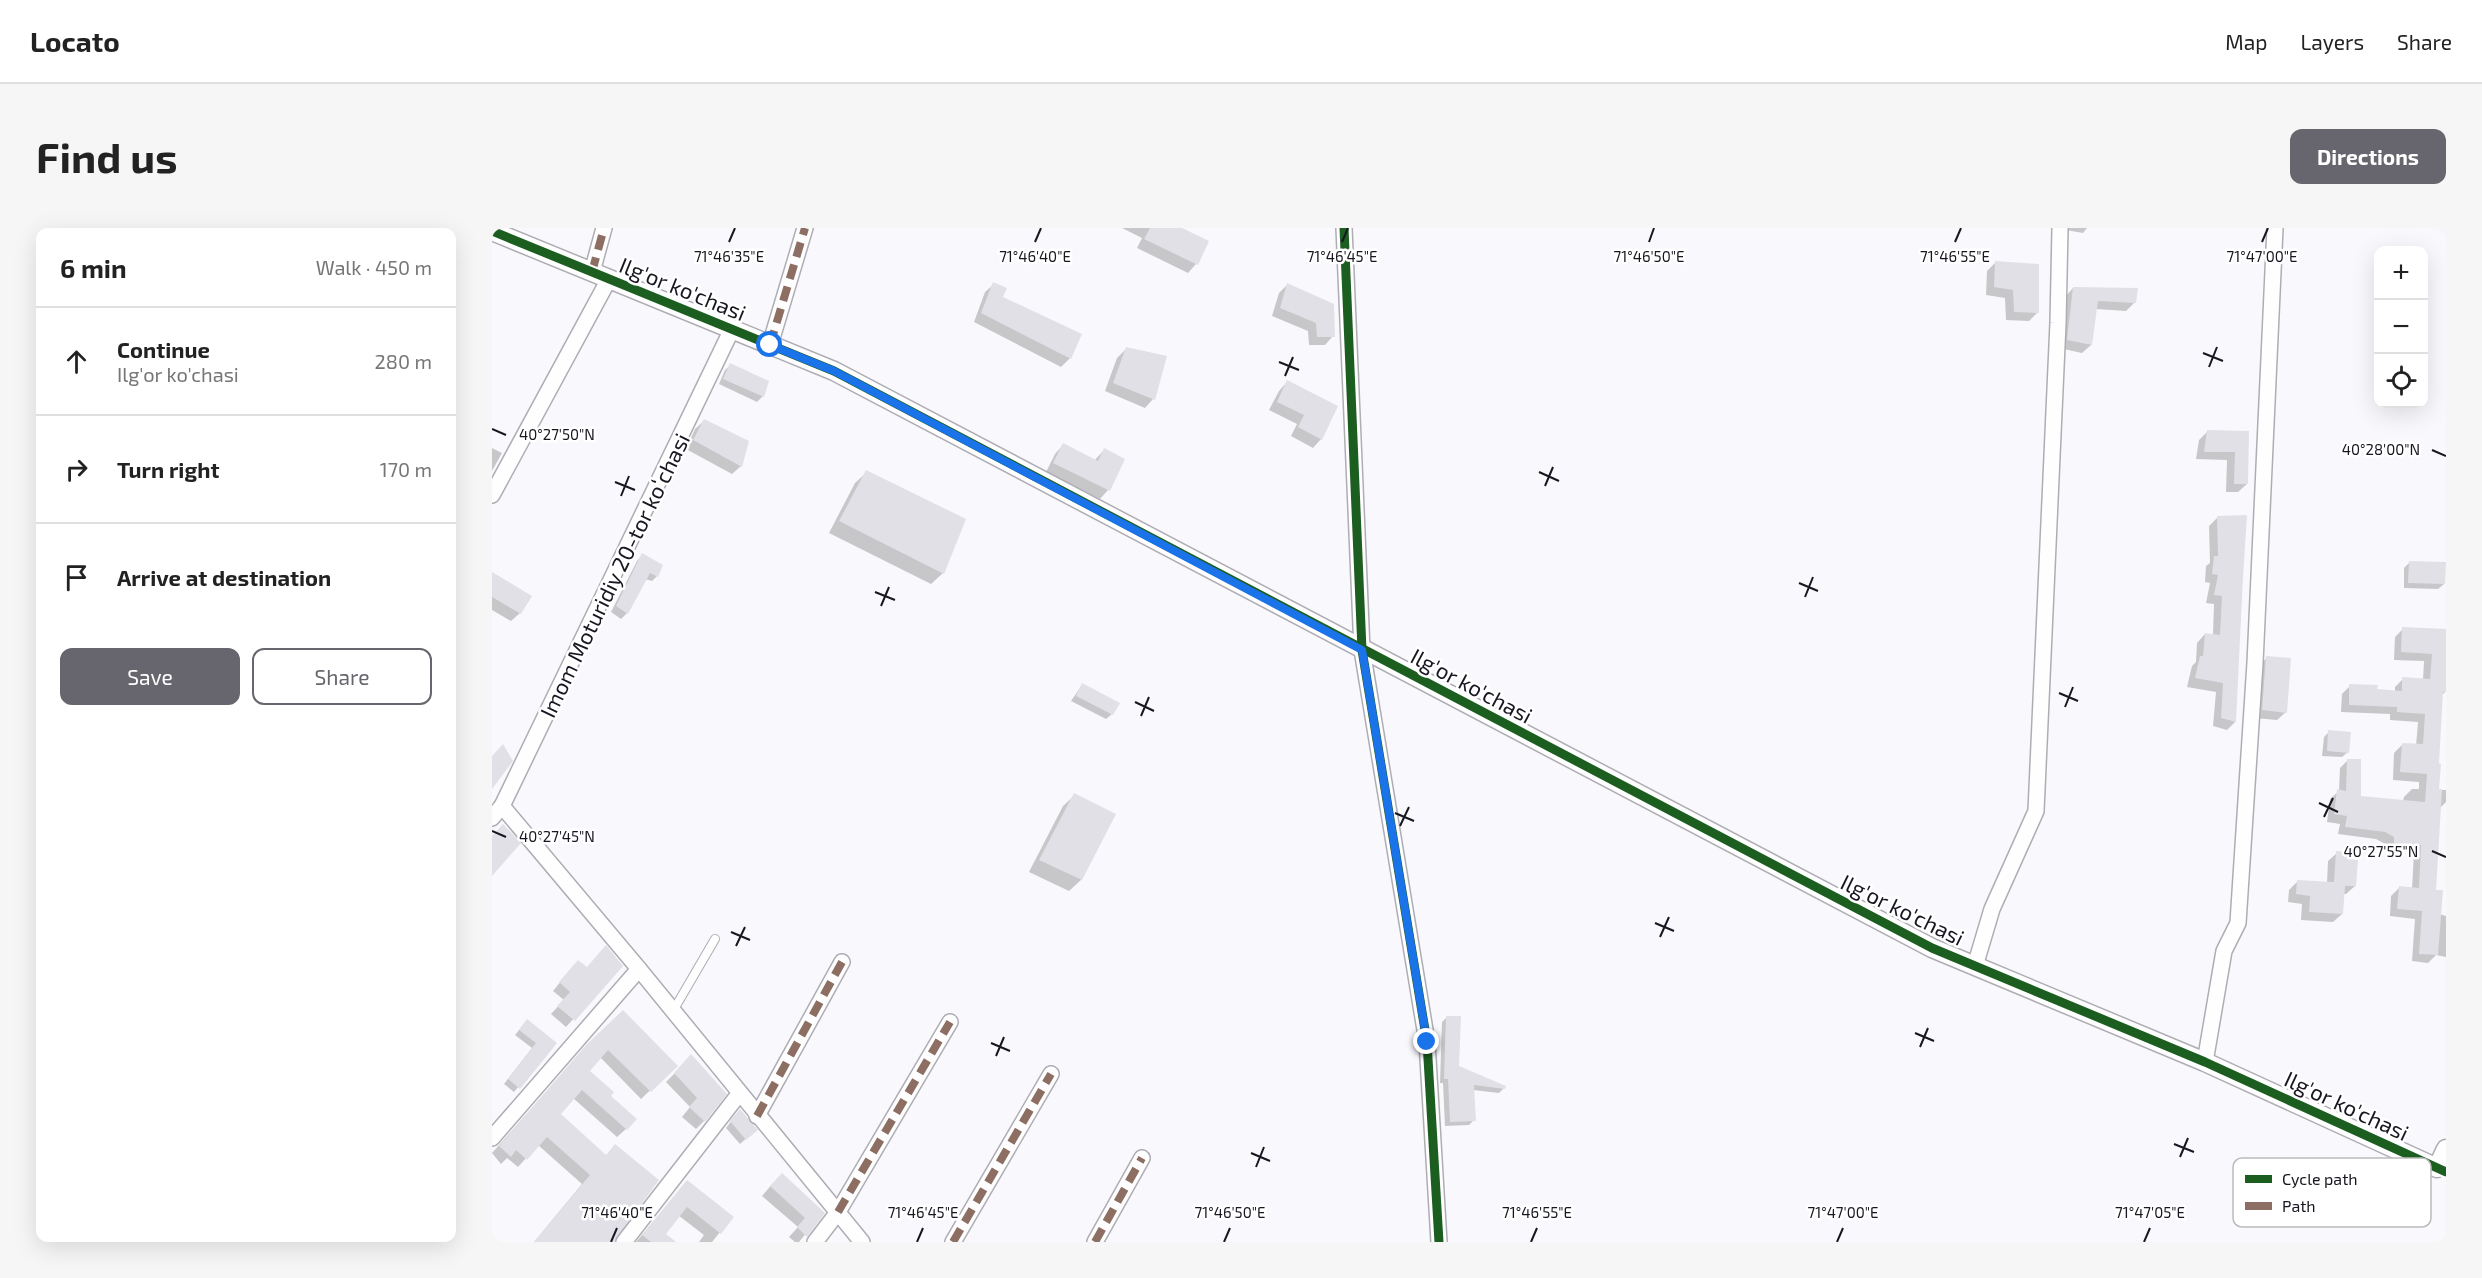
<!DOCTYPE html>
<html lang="en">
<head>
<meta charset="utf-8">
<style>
	:root { --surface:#fff; --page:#f6f6f6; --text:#222; --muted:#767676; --line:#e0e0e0; --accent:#67656d }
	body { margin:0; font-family:"Exo 2",sans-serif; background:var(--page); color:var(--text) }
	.controls { position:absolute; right:18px; top:18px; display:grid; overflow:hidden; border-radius:12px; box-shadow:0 6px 24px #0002 }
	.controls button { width:54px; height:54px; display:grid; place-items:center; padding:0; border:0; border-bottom:2px solid var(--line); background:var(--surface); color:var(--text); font:30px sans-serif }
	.stop { position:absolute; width:18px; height:18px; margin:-14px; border:4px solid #1a73e8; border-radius:50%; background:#fff }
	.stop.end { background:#1a73e8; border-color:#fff; box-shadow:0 2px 6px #0008 }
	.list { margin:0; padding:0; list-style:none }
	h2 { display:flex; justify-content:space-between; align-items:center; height:78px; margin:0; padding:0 24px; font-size:26px }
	h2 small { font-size:20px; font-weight:400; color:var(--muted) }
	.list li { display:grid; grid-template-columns:39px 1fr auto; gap:18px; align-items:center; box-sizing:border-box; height:108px; padding:0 24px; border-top:2px solid var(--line) }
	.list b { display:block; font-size:22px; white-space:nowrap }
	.list p { margin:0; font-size:20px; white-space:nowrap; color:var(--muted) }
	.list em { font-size:20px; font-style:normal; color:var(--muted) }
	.actions { display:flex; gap:12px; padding:18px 24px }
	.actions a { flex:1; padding:14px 0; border:2px solid var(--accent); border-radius:12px; text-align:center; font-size:21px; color:var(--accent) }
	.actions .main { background:var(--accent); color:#fff }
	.icon { flex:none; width:33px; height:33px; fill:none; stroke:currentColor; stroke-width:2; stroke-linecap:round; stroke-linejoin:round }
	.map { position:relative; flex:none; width:1954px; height:1014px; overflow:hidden; border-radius:12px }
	header { display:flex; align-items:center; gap:36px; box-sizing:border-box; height:84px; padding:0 30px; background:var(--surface); border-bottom:2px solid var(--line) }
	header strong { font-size:28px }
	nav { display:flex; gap:33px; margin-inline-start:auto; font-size:21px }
	.intro { display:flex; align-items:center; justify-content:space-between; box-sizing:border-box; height:144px; padding:0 36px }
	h1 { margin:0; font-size:42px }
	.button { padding:15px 27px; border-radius:12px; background:var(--accent); color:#fff; font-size:21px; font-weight:700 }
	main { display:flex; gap:36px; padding:0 36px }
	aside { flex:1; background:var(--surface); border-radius:12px; box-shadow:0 6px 24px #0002 }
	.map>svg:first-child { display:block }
	.shadow { fill:#0003 }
	.building { fill:#e1e0e7 }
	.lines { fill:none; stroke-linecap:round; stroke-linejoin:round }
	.service-casing { stroke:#afadb4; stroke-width:10 }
	.minor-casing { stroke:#afadb4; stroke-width:18 }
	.tertiary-casing { stroke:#afadb4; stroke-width:21 }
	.service { stroke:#fefeff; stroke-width:8 }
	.minor { stroke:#fefeff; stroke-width:15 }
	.tertiary { stroke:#fefeff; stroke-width:18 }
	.quiet { stroke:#8d6e63; stroke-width:8; stroke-dasharray:15 8; stroke-linecap:butt }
	.cycleway-casing { stroke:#fff; stroke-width:13 }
	.cycleway { stroke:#1b5e20; stroke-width:9 }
	.route { stroke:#1a73e8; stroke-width:8 }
	.ticks { fill:none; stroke:#181620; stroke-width:2 }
	.labels { text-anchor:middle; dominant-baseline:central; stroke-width:5; stroke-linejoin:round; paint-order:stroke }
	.street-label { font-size:22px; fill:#181620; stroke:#fff }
	.key { fill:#fff; stroke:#bab9bc; stroke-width:1.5 }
	.key-label { font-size:16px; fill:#181620 }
	.ticks-label { font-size:15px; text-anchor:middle; fill:#181620; stroke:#fff; stroke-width:5; stroke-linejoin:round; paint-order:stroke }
</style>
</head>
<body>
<header>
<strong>Locato</strong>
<nav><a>Map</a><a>Layers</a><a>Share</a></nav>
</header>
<div class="intro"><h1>Find us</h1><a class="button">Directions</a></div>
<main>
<aside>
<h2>6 min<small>Walk · 450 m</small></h2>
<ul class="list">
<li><svg class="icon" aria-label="ahead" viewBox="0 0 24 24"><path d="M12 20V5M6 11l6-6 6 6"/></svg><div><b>Continue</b><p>Ilg'or ko'chasi</p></div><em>280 m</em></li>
<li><svg class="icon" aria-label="right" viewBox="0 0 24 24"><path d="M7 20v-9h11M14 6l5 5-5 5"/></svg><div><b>Turn right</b></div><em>170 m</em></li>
<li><svg class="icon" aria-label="arrive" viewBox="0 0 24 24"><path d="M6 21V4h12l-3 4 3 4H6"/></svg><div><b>Arrive at destination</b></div></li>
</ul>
<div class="actions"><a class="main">Save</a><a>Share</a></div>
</aside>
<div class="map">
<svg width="1954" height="1014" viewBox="0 0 1954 1014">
	<rect width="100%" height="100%" fill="#f9f8fc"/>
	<g class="shadow">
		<polygon points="630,0 687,0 704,36 696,45 645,20 650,10"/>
		<polygon points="1574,0 1595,0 1591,5 1574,2"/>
		<polygon points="1503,35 1545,85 1537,93 1514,92 1513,70 1494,67 1495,43"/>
		<polygon points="502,56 509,70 578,130 569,139 482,94 493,64"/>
		<polygon points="796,56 841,108 833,117 817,117 816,103 780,88 787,65"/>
		<polygon points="1581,60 1643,74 1634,83 1604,81 1599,117 1590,125 1567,120 1573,69"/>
		<polygon points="634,121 661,171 653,180 613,163 625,130"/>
		<polygon points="239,137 271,168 265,174 227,156 233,142"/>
		<polygon points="795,154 829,211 821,220 799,208 805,196 777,182 787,163"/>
		<polygon points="212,193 249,238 240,246 194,221 203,201"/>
		<polygon points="1716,203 1755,204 1755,256 1746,264 1734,264 1735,232 1704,231 1707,212"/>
		<polygon points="571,217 602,233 612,222 631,232 616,262 608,271 554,244 563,226"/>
		<polygon points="0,220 10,225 0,243"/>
		<polygon points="375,244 451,345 439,356 337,305 363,255"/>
		<polygon points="1726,289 1743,494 1735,502 1721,498 1724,464 1695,459 1700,438 1704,434 1705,415 1713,406 1721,408 1722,376 1714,375 1718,355 1713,354 1714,338 1718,335 1717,298"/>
		<polygon points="150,327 165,348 160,353 153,351 135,385 129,391 119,384 145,333"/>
		<polygon points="1918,334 1952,356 1946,361 1912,360 1912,340"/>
		<polygon points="0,346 28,385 19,393 0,382"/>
		<polygon points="1911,401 1954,403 1953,464 1950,467 1945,537 1946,562 1954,562 1954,574 1947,581 1942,663 1947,686 1954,688 1954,729 1944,727 1936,735 1920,733 1923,691 1898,688 1899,668 1907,660 1920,661 1922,624 1895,623 1895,617 1884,611 1846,606 1848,596 1835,594 1838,571 1847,563 1848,540 1856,532 1867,569 1911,573 1912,569 1920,561 1927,561 1927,554 1901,552 1902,525 1910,517 1924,518 1926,494 1898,492 1898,486 1849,484 1850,466 1858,458 1903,464 1903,459 1911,451 1931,452 1932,433 1902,432 1903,409"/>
		<polygon points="1775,430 1794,484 1785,492 1762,490 1766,438"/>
		<polygon points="590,457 620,486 614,491 579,473"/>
		<polygon points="1837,504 1856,524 1850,529 1830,528 1832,509"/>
		<polygon points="583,567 622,586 589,652 577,663 537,644 571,578"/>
		<polygon points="1845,625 1854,633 1863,658 1854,666 1851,666 1850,686 1841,694 1809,692 1810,676 1796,674 1797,662 1805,654 1835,655 1836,633"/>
		<polygon points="129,738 74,799 59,786 72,772 61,763 79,741"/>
		<polygon points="131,784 184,838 149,871 108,829 96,843 116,868 134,901 125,909 81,870 66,886 113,928 120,1014 42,1014 90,956 46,917 26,939 15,930 9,936 0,925 86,828"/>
		<polygon points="955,789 966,839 1012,860 1007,865 981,862 982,892 977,897 953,898 951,855 948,855 950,794"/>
		<polygon points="31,797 63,815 22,864 12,856 40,820 23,807"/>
		<polygon points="199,829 212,893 204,901 190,889 198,879 174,854"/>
		<polygon points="243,888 258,907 248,916 234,900"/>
		<polygon points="195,954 240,989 220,1014 207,1014 212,1007 186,987 172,1006 181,1014 144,1014"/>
		<polygon points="281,955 331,985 307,1014 303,1014 297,1009 306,999 270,968"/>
	</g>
	<g class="building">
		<polygon points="658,0 690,0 717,13 706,37 652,11"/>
		<polygon points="1503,33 1547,36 1547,85 1522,84 1521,62 1502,59"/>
		<polygon points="501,54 515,60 511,69 590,106 579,131 489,85"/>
		<polygon points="795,55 842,76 843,109 825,109 824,95 788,80"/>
		<polygon points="1581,59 1646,60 1644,75 1606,73 1600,117 1575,112"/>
		<polygon points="634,119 675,128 663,172 621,155"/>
		<polygon points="238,135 277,153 272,169 231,151"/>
		<polygon points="795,152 846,178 830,212 806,199 812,187 785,174"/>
		<polygon points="212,191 257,213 250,239 201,212"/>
		<polygon points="1715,202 1757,203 1756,256 1742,256 1743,224 1712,224"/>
		<polygon points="571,215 606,233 612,220 633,231 618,263 561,235"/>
		<polygon points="374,242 474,291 452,346 347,293"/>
		<polygon points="1755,287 1751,349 1744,494 1729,490 1731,455 1703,450 1708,428 1711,428 1713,405 1728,407 1730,368 1722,367 1726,347 1720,346 1722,328 1726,328 1725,288"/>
		<polygon points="150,325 171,337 166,349 158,345 136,386 124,378"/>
		<polygon points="1917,333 1954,334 1953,356 1916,355"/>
		<polygon points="0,344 40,368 29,386 0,369"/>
		<polygon points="1910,399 1954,401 1954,464 1951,464 1947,535 1949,536 1947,561 1950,561 1944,662 1951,662 1946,727 1927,726 1930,683 1905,681 1907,658 1927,660 1929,617 1902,616 1902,609 1893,604 1853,599 1855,588 1842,586 1845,561 1854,563 1855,531 1869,531 1869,568 1933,574 1935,546 1908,544 1910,515 1931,516 1933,486 1905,484 1905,479 1857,477 1857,456 1886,457 1885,461 1910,463 1910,449 1938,451 1940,426 1909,424"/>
		<polygon points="1774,428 1799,430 1795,485 1770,482"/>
		<polygon points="590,455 628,475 621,487 584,468"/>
		<polygon points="1836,502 1859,504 1857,525 1835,523"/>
		<polygon points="11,516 21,533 0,561 0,528"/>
		<polygon points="582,565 624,586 590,652 547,632"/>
		<polygon points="11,596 29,615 0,648 0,608"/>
		<polygon points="1844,623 1857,624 1856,631 1866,632 1864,658 1853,658 1851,686 1817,684 1818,668 1804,666 1805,652 1842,654"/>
		<polygon points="114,717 131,738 83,793 65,778 78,764 67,754 86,732 95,739"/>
		<polygon points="131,782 186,838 159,864 116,822 98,843 122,864 119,868 145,891 135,902 90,862 69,886 114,927 123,916 167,952 122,1014 42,1014 98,947 55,909 35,932 24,922 19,929 7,918 94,817"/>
		<polygon points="954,788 969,788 967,838 1014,858 1013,861 982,857 984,893 958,894 956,851 952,851"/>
		<polygon points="35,791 65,815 28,861 16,851 44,815 27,802"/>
		<polygon points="199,826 235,866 213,894 197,879 205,870 182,845"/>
		<polygon points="248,881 266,902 254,912 238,893"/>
		<polygon points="290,945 333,985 315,1009 305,999 313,990 278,958"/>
		<polygon points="195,952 242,989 229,1006 195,979 174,1006 184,1014 159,1014 150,1007"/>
	</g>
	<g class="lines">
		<g class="service-casing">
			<polyline id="service" points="181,783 223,711"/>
		</g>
		<g class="minor-casing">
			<g id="minor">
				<polyline points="852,0 870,422 935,814 947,1014"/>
				<polyline points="100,44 112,0"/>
				<polyline points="278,117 313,0"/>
				<polyline points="0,267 117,51"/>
				<polyline points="10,578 147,741 370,1014"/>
				<polyline points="0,590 10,578 240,101"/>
				<polyline points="1483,738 1500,681 1544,583 1566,95 1568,0"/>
				<polyline points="1713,834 1732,723 1746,695 1763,435 1783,0"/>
				<polyline points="265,888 350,734"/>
				<polyline points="0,910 147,741"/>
				<polyline points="132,1014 247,866"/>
				<polyline points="323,1014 346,984 458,794"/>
				<polyline points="461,1014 559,846"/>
				<polyline points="603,1014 650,930"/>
			</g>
		</g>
		<g class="tertiary-casing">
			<polyline id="tertiary" points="0,3 342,143 1440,720 1713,834 1945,940 1954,921"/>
		</g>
		<use href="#service" class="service"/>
		<use href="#minor" class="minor"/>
		<use href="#tertiary" class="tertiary"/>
		<g class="quiet">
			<polyline points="100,44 112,0"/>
			<polyline points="278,117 313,0"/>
			<polyline points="265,888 350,734"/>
			<polyline points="346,984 458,794"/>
			<polyline points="461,1014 559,846"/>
			<polyline points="603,1014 650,930"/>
		</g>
		<g class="cycleway-casing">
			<g id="cycleway">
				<polyline points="852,0 870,422 935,814 947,1014"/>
				<polyline points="0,3 342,143 1440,720 1713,834 1954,944"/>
			</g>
		</g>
		<use href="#cycleway" class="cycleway"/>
	</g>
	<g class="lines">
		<polyline class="route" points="278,117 342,143 870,422 935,814"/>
	</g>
	<path class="ticks" d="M237,14L243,0M543,14L549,0M850,14L856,0M1157,14L1162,0M1463,14L1469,0M1770,14L1776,0M1711,125L1731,133M787,134L807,142M1717,139L1725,119M793,148L801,129M0,201L14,207M1940,222L1954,228M1047,244L1067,253M123,254L143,262M1053,258L1061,239M129,268L137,248M1307,355L1326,363M383,364L403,372M1313,369L1321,349M389,378L397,359M1567,465L1586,473M643,474L662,483M1573,479L1581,459M649,488L657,469M1827,575L1846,584M903,585L922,593M1832,589L1841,570M908,598L917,579M0,603L14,609M1940,623L1954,629M1163,695L1182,703M239,704L258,712M1168,709L1177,689M244,718L253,699M1423,805L1442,813M499,815L518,823M1428,819L1436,800M504,828L512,809M1682,916L1702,924M759,925L778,933M1688,929L1696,910M764,939L772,919M119,1014L125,1000M425,1014L431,1000M732,1014L738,1000M1039,1014L1045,1000M1345,1014L1351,1000M1652,1014L1658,1000"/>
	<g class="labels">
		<g class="street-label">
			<text transform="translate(191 60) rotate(22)">Ilg'or ko'chasi</text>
			<text transform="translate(122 347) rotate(-64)">Imom Moturidiy 20-tor koʻchasi</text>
			<text transform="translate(980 457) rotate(28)">Ilg'or ko'chasi</text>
			<text transform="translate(1411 681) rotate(26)">Ilg'or ko'chasi</text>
			<text transform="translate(1855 877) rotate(25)">Ilg'or ko'chasi</text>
		</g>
	</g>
	<rect x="1741" y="930" width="198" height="69" rx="9" class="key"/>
	<rect x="1753" y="947" width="27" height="8" fill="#1b5e20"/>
	<rect x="1753" y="974" width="27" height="8" fill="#8d6e63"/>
	<g class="key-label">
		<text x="1790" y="957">Cycle path</text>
		<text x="1790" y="984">Path</text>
	</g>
	<g class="ticks-label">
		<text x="237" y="34">71°46'35"E</text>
		<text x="543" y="34">71°46'40"E</text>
		<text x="850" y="34">71°46'45"E</text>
		<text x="1157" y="34">71°46'50"E</text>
		<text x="1463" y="34">71°46'55"E</text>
		<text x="1770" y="34">71°47'00"E</text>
		<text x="65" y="212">40°27'50"N</text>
		<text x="1889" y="227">40°28'00"N</text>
		<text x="65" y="614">40°27'45"N</text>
		<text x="1889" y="629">40°27'55"N</text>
		<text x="125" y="990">71°46'40"E</text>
		<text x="431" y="990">71°46'45"E</text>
		<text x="738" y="990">71°46'50"E</text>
		<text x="1045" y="990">71°46'55"E</text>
		<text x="1351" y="990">71°47'00"E</text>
		<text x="1658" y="990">71°47'05"E</text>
	</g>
</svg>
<div class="controls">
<button>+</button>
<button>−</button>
<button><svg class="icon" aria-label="locate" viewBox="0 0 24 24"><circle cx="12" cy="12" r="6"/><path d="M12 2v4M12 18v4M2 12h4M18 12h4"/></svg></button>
</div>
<div class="stop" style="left:278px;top:117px"></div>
<div class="stop end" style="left:935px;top:814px"></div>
</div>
</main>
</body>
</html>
